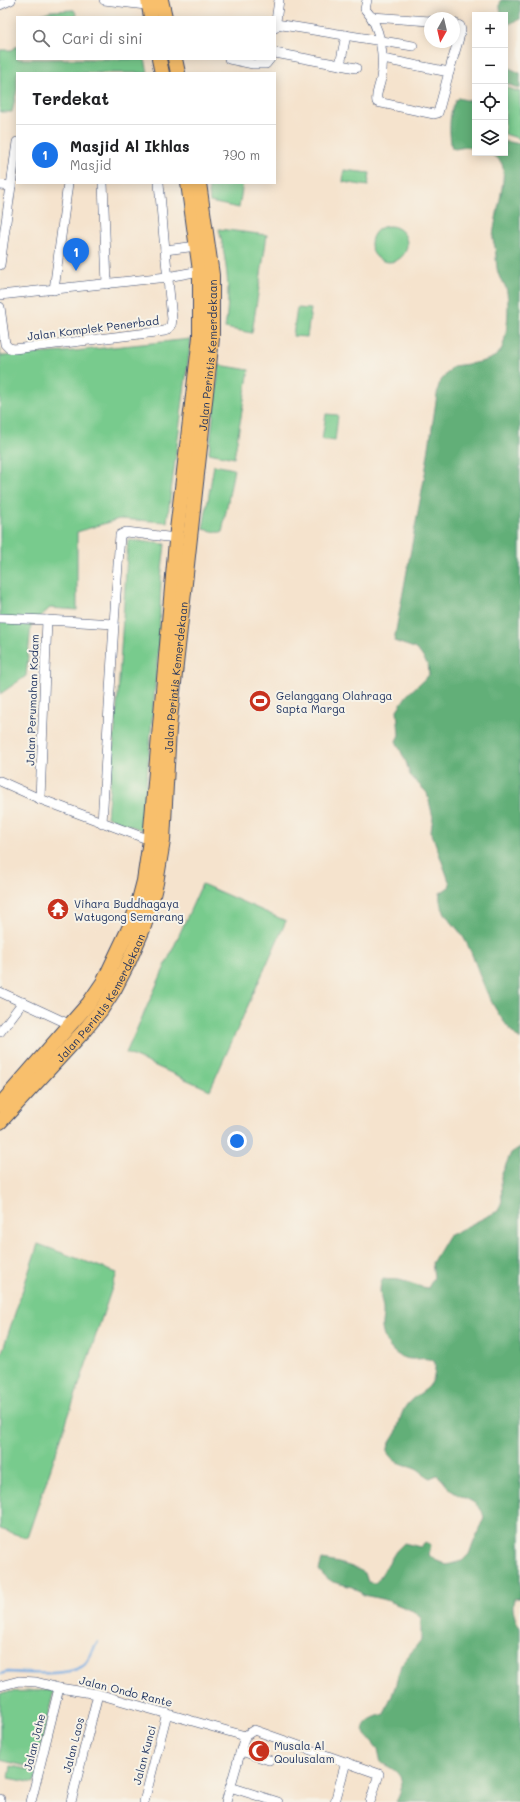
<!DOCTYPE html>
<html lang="id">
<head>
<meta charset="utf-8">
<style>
	:root { --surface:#fff; --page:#f6f6f6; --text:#202124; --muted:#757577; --line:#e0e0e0; --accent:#1a73e8 }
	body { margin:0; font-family:Mali,sans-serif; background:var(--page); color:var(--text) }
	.controls { position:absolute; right:12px; top:12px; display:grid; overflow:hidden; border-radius:0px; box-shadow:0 2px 10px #0003 }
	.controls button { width:36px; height:36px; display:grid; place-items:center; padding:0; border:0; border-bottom:1px solid var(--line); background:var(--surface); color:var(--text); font:20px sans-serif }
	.compass { position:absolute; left:424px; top:12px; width:36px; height:36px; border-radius:50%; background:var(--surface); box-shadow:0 2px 10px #0003; rotate:188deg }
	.you { position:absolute; left:237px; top:1141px; width:14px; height:14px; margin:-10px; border:3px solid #fff; border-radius:50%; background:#1a73e8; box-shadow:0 0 0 6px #1a73e833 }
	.badge { display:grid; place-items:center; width:26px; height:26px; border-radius:50%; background:var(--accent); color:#fff; font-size:13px; font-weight:700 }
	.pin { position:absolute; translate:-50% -33px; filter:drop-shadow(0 1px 2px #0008) }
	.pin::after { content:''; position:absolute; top:21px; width:14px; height:12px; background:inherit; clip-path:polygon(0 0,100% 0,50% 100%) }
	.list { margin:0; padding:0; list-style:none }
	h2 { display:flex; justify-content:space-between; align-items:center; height:52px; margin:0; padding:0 16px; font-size:17px }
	h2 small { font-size:13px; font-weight:400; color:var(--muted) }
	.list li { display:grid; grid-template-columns:26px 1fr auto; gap:12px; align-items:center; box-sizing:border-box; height:60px; padding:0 16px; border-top:1px solid var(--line) }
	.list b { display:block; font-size:15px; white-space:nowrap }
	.list p { margin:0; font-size:13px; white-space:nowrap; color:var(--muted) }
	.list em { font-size:13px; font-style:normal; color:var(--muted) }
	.icon { flex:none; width:22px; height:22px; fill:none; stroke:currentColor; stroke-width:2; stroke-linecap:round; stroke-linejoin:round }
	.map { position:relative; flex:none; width:520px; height:1802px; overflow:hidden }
	.search { position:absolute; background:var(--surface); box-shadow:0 2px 10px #0003; left:16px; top:16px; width:260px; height:44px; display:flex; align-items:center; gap:10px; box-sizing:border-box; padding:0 14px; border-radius:0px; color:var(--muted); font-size:15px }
	.panel { position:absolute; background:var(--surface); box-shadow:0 2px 10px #0003; left:16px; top:72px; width:260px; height:112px; border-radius:0px }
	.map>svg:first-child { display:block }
	.green { fill:#78cb8d; stroke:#4a7d76 }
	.forest { fill:#62af78; stroke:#3e6f6b }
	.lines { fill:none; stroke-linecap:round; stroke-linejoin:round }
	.stream { stroke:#72a9e1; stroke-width:2.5 }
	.minor-casing { stroke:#3c4a6f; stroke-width:10 }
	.highway-casing { stroke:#3c4a6f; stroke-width:16 }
	.minor { stroke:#fff; stroke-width:9 }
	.highway { stroke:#f8bf6c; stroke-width:14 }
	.labels { text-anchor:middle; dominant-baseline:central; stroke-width:4; stroke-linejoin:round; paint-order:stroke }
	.street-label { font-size:11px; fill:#1b2f5e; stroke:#f7f3e8 }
	.poi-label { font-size:11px; fill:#1b2f5e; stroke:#f7f3e8; text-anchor:start }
</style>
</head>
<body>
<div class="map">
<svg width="520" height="1802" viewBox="0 0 520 1802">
	<rect width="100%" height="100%" fill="#f7f3e8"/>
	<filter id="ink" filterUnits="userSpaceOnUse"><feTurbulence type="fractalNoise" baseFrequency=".025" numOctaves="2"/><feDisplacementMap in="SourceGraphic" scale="8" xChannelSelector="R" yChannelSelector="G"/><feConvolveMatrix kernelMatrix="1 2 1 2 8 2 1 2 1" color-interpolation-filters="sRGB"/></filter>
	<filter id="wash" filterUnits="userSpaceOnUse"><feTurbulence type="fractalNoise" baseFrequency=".012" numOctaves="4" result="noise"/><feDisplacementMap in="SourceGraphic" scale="16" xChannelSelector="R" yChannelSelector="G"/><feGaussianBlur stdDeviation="0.9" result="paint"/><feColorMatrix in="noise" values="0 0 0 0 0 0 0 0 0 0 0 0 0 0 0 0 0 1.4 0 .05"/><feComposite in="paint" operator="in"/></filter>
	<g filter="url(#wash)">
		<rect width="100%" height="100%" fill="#f5e3cd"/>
		<g class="green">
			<polygon points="74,10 78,17 33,17 50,11"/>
			<polygon points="17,46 17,59 145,59 148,73 17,73 17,90 12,112 0,112 0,50 12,50"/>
			<polygon points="505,87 520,92 520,139 505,134"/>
			<polygon points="344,170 370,173 368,186 343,182"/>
			<polygon points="208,183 243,183 239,208 210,202"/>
			<circle cx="389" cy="244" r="18"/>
			<path d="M219,229L267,235L252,333L225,328C231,290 227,266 219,229Z"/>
			<polygon points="297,308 311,309 307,337 293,336"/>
			<polygon points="191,339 167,522 119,519 77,532 77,610 50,608 31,625 26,676 0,694 0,350 1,356 64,352"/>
			<polygon points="219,365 249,370 234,458 209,453"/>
			<polygon points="326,414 338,415 335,441 322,439"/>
			<polygon points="214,465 234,469 222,533 203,529"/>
			<polygon points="128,540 165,544 161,578 159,643 142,830 107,817 118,695"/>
			<polygon points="202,884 286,921 210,1090 126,1053"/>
			<polygon points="38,1244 117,1273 27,1538 0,1529 0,1358"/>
			<polygon points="54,1690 39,1752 34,1763 25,1766 0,1760 0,1694 5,1692"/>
			<polygon points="11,1766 37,1771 34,1783 9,1778"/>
		</g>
		<g class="forest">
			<path d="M501,0H520V19L509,24L505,20V15H502C500,9 499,6 501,0Z"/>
			<polygon points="505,66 520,73 520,89 505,83"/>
			<path d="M458,98L470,101L474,106L472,123L475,129V149L466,147L455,149L452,148C449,137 448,106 458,98Z"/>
			<path d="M505,141L520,144V1040C504,1025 491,1004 483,983C477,969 473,954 465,940C457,925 437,912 440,893L449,887L450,884L431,831L433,817L427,793L410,775L406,762L396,741L399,735L397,710L407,695L429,675L428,665L420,653L414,648L394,641L425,474L438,388L440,382L453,366C466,364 490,363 499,353C508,343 510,300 506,288C505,284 501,281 500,278C495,268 497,257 495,248C495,245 493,242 493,239C493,223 508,177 502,164C499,158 493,155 488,153H505Z"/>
			<path d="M520,1147V1598L514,1599C511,1609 515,1619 520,1628V1802H396C407,1781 402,1772 381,1763L378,1749L363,1731C364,1720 374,1717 384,1714L395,1687L401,1665L421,1640V1618L413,1611L386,1600L364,1595L352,1587L333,1582L324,1576L319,1570L322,1560C336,1562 351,1565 365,1573L368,1582L375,1583L378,1580L396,1551L404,1543L420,1547L425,1542L431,1545L429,1555L435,1560L447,1565L462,1561L469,1554L484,1517C481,1501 463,1499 452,1491C446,1486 443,1479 437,1475L430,1478C425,1476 423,1473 419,1470C409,1463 396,1467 388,1453C387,1444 392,1440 396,1433C399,1425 400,1416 404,1409C415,1389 437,1395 435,1362C428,1357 422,1359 414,1359C396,1360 384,1344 382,1328C381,1322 384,1316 383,1309C382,1300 377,1288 383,1279C389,1280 393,1279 399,1280C410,1282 417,1287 428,1288L434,1277L432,1263L448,1236L498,1211L502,1201L501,1176L511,1153Z"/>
		</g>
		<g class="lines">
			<path class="stream" d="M0,1674L8,1672C26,1673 72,1677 85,1664C90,1658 93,1649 98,1642"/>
		</g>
	</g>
	<g filter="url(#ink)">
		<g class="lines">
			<g class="minor-casing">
				<g id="minor">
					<polyline points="104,0 154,6"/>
					<path d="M367,0L365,9C380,25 385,56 381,78C380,86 375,94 377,102L434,114L438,113L449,72L383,59"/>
					<polyline points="0,5 11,0"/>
					<polyline points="372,17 430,21"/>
					<polyline points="276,24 413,46"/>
					<polyline points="275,28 279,0"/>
					<polyline points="275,53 340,65 346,35"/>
					<polyline points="229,59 253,64 266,64 270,59"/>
					<polyline points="340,65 356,68"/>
					<polyline points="449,72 461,31 460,26 454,23"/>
					<polyline points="103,183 107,284"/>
					<polyline points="159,183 165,250"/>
					<polyline points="0,185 11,186 0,265"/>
					<polyline points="11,186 17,142"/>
					<polyline points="54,290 68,183"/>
					<polyline points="0,295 167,277 200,271"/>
					<polyline points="0,307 5,344 9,348 14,349 165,331 171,326 172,319 165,250 197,246"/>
					<polyline points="0,618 47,620"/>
					<polyline points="0,781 40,799 150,840"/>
					<polyline points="40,799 47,620 114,624"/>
					<polyline points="102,823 114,624 120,535 126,532 176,538"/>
					<polyline points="0,992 71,1025"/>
					<polyline points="0,1032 23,1002"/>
					<polyline points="0,1686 19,1681 36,1682 59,1688 98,1694 245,1736"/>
					<polyline points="245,1736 254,1730 379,1774 370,1802"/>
					<polyline points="241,1751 269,1760"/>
					<polyline points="230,1787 278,1802"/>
					<polyline points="0,1800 0,1799"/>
					<polyline points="31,1802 59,1688"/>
					<polyline points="71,1802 98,1694"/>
					<polyline points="144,1802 167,1713"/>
					<polyline points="226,1802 245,1736"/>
					<polyline points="335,1802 346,1762"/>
				</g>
			</g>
			<g class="highway-casing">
				<g id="highway">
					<polyline points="148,0 151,17"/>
					<polyline points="161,0 165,17"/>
					<polyline points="159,59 162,73"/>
					<polyline points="175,59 178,73"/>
					<polyline points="0,1105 89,1003 104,981 131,924 138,904 144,881 150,840 177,530 200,337 200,271 188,183"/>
					<path id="s1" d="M0,1122L83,1032L101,1010L114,990L129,961L143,929L150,908L156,883L163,841L169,728L212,338V275L199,183"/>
				</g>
			</g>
			<use href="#minor" class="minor"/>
			<use href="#highway" class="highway"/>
		</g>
	</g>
	<defs>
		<g id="stadium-disc" transform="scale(1.15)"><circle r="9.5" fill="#c8321e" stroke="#f7f3e8"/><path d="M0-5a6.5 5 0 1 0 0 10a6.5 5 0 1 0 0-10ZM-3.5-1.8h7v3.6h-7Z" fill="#fff"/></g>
		<g id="temple-disc" transform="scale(1.15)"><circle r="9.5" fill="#c8321e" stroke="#f7f3e8"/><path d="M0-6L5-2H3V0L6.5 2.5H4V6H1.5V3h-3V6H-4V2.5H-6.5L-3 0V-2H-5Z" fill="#fff"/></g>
		<g id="mosque-disc" transform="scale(1.15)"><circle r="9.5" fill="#c8321e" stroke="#f7f3e8"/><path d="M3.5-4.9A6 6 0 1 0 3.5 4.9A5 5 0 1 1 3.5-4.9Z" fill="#fff"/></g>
	</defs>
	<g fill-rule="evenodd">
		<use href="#stadium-disc" x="260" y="701"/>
		<use href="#temple-disc" x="58" y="909"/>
		<use href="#mosque-disc" x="259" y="1751"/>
	</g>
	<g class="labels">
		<g class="street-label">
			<text transform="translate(93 328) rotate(-7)">Jalan Komplek Penerbad</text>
			<text stroke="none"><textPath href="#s1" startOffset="821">Jalan Perintis Kemerdekaan</textPath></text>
			<text stroke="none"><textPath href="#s1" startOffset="497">Jalan Perintis Kemerdekaan</textPath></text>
			<text transform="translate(32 700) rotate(-88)">Jalan Perumahan Kodam</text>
			<text stroke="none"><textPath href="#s1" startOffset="161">Jalan Perintis Kemerdekaan</textPath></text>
			<text transform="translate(126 1691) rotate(14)">Jalan Ondo Rante</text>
			<text transform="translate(34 1742) rotate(-76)">Jalan Jahe</text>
			<text transform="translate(73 1745) rotate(-76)">Jalan Laos</text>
			<text transform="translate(144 1755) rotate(-75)">Jalan Kunci</text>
		</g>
		<g class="poi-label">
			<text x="276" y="695">Gelanggang Olahraga<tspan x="276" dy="13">Sapta Marga</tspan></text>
			<text x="74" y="903">Vihara Buddhagaya<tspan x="74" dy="13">Watugong Semarang</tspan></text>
			<text x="274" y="1745">Musala Al<tspan x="274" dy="13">Qoulusalam</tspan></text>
		</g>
	</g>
</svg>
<div class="controls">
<button>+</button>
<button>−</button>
<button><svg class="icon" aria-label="locate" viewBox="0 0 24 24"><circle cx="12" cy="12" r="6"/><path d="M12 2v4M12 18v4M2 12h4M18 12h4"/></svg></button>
<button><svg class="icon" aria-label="layers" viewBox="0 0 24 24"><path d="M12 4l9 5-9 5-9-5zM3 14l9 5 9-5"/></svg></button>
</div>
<svg class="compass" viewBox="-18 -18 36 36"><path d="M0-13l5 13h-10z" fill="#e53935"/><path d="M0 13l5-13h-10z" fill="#757577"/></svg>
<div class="you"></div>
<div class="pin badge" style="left:76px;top:271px">1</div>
<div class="search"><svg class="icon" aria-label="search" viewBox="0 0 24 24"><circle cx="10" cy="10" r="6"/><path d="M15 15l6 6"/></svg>Cari di sini</div>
<section class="panel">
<h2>Terdekat<small></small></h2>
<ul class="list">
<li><span class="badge">1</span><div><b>Masjid Al Ikhlas</b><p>Masjid</p></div><em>790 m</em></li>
</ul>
</section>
</div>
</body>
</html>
